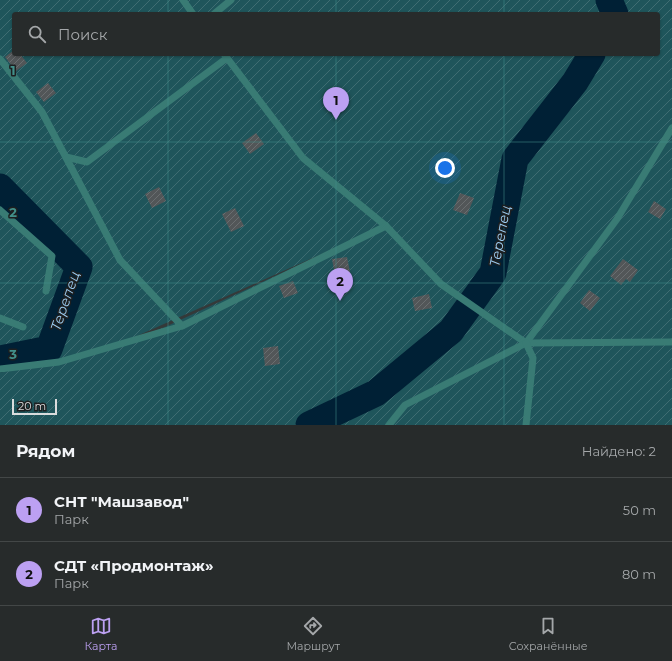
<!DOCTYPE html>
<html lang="ru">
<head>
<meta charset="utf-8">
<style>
	:root { --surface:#272b2b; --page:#333737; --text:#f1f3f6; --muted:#a4a7a9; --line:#434747; --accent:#bca0f2 }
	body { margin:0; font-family:Montserrat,sans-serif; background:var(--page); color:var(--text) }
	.scale { position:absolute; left:12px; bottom:10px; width:45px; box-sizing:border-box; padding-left:4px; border:2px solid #dadcdd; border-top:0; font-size:11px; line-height:14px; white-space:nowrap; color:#dadcdd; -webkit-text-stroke:3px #1d1f20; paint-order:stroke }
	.you { position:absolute; left:445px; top:168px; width:14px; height:14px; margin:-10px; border:3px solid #fff; border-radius:50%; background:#1a73e8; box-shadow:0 0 0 6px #1a73e833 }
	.badge { display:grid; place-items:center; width:26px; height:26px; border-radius:50%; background:var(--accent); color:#111; font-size:13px; font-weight:700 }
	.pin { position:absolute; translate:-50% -33px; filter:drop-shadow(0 1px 2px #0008) }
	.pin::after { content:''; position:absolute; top:21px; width:14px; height:12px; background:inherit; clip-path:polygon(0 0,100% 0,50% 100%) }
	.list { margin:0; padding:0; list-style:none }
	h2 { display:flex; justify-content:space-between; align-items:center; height:52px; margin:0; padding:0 16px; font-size:17px }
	h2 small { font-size:13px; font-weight:400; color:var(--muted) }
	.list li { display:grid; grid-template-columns:26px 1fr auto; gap:12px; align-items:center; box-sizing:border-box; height:64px; padding:0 16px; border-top:1px solid var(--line) }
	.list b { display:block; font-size:15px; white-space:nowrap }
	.list p { margin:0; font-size:13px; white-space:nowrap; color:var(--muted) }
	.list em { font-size:13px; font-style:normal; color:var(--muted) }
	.icon { flex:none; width:22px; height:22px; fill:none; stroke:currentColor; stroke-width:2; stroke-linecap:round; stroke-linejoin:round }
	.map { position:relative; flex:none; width:672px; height:425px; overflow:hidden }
	.search { position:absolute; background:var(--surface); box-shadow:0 1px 3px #0004; left:12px; right:12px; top:12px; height:44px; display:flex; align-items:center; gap:10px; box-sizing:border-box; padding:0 14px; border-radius:4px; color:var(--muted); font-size:15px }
	.sheet { height:180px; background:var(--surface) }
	nav { display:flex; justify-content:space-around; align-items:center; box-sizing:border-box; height:56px; border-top:1px solid var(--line); background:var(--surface); font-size:11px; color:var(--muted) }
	nav a { display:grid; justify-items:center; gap:2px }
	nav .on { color:var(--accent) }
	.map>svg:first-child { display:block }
	.garden { fill:url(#garden-furrows); fill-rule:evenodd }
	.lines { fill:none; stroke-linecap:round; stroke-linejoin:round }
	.river { stroke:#002035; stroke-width:27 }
	.building { fill:url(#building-hatch) }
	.lane { stroke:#397b74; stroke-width:7 }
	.grid { fill:none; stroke:#42908a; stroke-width:1; stroke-opacity:0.55 }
	.labels { text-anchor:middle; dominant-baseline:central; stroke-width:3; stroke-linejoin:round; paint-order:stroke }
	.water-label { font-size:14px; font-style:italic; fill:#9ccdf2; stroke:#1d1f20 }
	.grid-label { font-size:13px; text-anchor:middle; font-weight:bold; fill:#42908a; stroke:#1d1f20; stroke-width:3; stroke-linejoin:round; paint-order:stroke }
</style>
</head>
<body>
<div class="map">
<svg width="672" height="425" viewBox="0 0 672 425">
	<defs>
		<pattern id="garden-furrows" width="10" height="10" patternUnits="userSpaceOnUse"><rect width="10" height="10" fill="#1f555b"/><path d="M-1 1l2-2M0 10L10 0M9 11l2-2" fill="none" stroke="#3f6d72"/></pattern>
		<pattern id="building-hatch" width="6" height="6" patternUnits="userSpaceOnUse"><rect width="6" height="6" fill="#525658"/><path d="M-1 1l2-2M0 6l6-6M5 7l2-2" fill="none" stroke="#6a6e70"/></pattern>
	</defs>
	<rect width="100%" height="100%" fill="#343939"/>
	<path class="garden" d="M0,0H672V425H0ZM14,14H658V54H14ZM353,240L165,327L101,352Z"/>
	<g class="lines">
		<g class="river">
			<polyline points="609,0 615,14"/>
			<polyline points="0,187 79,267 49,349 0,359"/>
			<polyline points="309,425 376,393 451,331 493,273 515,159 575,82 592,54"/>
		</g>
	</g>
	<g class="building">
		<polygon points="14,50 14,54 20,54 27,63 16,71 5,57"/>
		<polygon points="48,83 56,93 44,102 36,92"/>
		<polygon points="256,133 264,144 250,154 242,143"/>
		<polygon points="159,187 166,201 152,208 145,194"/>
		<polygon points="460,193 474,198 467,215 453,210"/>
		<polygon points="654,201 666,209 660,219 648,212"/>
		<polygon points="235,208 244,226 231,232 222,214"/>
		<polygon points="347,257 351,277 336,280 332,259"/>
		<polygon points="623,259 638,270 630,282 626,279 621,285 610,276"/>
		<polygon points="293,281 298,293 284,298 279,286"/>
		<polygon points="589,290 600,298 590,311 580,303"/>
		<polygon points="429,294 432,308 415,311 412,298"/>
		<polygon points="278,346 280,364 265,366 263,348"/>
	</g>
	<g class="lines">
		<g class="lane">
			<polyline points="183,0 193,14"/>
			<polyline points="214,14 231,0"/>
			<polyline points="224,54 303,158 386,226 441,284 526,343 672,342"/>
			<polyline points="0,59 42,112 120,260 182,326 386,226"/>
			<polyline points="66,157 87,162 227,58"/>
			<polyline points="0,210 52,256 46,291"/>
			<polyline points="0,318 23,327"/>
			<polyline points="0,369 59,362 182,326"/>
			<polyline points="389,425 405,405 526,343 617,219 672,128"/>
			<polyline points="526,425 533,358 526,343"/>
		</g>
	</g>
	<path class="grid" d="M168,0V14M336,0V14M504,0V14M168,54V425M336,54V425M504,54V425M0,142H672M0,283H672"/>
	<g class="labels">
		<g class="water-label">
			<text transform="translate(500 236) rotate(-79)">Терепец</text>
			<text transform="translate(65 301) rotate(-71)">Терепец</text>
		</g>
	</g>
	<g class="grid-label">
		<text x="13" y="75">1</text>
		<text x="13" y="217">2</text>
		<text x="13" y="359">3</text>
	</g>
</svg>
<div class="scale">20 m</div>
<div class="you"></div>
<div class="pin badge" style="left:336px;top:120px">1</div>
<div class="pin badge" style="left:340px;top:301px">2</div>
<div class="search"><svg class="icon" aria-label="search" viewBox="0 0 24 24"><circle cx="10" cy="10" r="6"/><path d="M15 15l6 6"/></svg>Поиск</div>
</div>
<section class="sheet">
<h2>Рядом<small>Найдено: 2</small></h2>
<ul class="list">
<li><span class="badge">1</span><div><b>СНТ &quot;Машзавод&quot;</b><p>Парк</p></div><em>50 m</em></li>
<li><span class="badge">2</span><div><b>СДТ «Продмонтаж»</b><p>Парк</p></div><em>80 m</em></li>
</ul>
</section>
<nav>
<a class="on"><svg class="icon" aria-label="map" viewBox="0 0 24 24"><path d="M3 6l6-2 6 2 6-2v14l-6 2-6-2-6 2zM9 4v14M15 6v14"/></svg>Карта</a>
<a><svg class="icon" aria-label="directions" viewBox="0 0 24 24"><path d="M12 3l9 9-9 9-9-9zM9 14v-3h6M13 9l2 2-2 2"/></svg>Маршрут</a>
<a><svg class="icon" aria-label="saved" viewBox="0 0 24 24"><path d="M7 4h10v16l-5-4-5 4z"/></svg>Сохранённые</a>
</nav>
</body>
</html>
